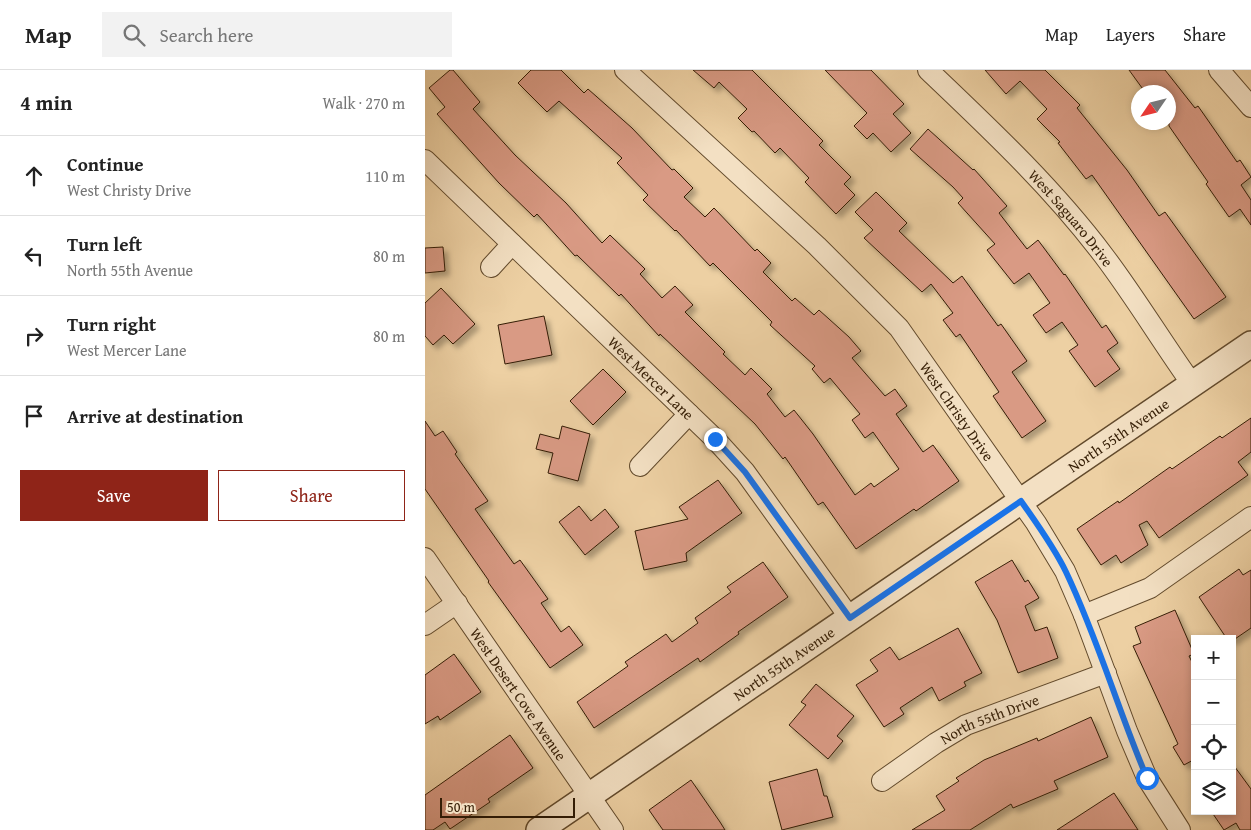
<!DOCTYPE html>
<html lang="en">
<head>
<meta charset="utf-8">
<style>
	:root { --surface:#fff; --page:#f2f2f2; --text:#222; --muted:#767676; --line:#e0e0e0; --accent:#8f2418 }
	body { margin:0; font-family:"Gentium Book Plus",serif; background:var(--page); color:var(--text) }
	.controls { position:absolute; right:15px; bottom:15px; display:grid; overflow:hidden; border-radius:0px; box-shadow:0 2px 8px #0003 }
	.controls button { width:45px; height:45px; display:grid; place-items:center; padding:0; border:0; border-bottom:1px solid var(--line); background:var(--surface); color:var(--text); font:25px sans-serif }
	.compass { position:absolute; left:706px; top:15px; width:45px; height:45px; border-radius:50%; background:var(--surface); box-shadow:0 2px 8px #0003; rotate:235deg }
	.scale { position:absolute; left:15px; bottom:12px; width:135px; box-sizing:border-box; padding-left:5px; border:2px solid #341d05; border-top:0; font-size:14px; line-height:18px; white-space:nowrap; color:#341d05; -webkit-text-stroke:4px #f3e0c3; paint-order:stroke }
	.stop { position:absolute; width:15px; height:15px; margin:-11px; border:4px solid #1a73e8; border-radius:50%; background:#fff }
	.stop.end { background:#1a73e8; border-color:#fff; box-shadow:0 1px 5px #0008 }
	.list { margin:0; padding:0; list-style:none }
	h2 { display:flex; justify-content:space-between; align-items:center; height:65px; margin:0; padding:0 20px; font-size:21px }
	h2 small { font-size:16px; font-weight:400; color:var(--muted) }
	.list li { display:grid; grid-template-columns:32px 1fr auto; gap:15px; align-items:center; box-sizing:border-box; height:80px; padding:0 20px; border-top:1px solid var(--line) }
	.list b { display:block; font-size:19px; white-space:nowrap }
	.list p { margin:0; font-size:16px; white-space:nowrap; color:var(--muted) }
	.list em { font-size:16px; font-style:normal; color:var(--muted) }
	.actions { display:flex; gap:10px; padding:15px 20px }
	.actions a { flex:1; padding:11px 0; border:1px solid var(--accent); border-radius:0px; text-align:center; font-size:18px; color:var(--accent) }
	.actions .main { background:var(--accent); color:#fff }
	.icon { flex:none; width:28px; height:28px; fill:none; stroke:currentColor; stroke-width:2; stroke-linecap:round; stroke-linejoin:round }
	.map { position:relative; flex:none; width:826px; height:760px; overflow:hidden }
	header { display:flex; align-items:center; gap:30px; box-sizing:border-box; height:70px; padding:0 25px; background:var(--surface); border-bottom:1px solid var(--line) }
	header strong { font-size:24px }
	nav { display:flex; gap:28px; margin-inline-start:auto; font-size:18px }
	.search { width:350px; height:45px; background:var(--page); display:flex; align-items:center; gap:12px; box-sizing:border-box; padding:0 18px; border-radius:0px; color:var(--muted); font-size:19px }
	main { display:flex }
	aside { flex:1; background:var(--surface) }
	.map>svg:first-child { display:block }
	.building { fill:#d99a84; stroke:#341d05; filter:url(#shadow) }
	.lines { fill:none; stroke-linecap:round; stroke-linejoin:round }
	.minor-casing { stroke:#624a2c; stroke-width:22 }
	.tertiary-casing { stroke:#624a2c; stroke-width:28 }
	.minor { stroke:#f3e0c3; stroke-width:20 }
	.tertiary { stroke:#f3e0c3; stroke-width:25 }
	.route { stroke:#1a73e8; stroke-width:6 }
	.labels { text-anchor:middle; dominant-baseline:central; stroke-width:5; stroke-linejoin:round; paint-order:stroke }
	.street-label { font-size:15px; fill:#341d05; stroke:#f3e0c3 }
</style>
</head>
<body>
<header>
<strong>Map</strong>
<div class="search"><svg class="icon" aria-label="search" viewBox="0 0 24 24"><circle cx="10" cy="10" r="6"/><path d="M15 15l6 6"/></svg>Search here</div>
<nav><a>Map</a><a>Layers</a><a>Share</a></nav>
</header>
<main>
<aside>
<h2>4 min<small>Walk · 270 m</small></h2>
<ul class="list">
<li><svg class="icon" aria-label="ahead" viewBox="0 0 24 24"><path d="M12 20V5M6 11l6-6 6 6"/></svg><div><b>Continue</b><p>West Christy Drive</p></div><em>110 m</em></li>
<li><svg class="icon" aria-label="left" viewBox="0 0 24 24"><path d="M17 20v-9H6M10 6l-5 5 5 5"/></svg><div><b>Turn left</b><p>North 55th Avenue</p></div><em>80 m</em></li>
<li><svg class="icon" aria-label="right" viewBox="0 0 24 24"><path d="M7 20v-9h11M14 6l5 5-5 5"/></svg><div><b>Turn right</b><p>West Mercer Lane</p></div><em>80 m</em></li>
<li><svg class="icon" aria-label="arrive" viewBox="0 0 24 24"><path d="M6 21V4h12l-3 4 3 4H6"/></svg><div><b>Arrive at destination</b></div></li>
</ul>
<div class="actions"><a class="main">Save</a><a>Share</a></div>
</aside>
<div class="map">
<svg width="826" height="760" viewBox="0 0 826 760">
	<defs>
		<filter id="shadow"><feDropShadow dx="4.5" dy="4.5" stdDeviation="2.5" flood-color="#0004"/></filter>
	</defs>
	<rect width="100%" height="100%" fill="#edd0a3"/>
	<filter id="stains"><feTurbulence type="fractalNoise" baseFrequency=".004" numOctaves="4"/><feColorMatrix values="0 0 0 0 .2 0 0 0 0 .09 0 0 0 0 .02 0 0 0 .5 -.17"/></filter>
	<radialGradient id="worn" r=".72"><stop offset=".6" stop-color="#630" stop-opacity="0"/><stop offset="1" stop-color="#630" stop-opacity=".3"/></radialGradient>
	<g class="building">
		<polygon points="25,0 28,0 55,32 48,39 90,85 141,133 177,173 185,165 220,199 215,204 237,228 250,216 268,235 260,242 300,282 298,284 320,305 326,298 347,319 342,324 360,347 369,340 388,364 430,425 446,413 449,417 474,399 448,362 440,368 427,350 435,344 405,308 399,313 387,299 390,296 345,255 347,252 288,193 285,196 251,160 250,161 218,130 223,125 192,93 197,88 134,31 122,42 93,13 106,0 136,0 159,23 163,19 207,58 247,100 249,99 268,118 259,127 280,147 289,138 330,181 332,179 346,193 338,202 367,231 370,228 389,245 394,240 424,267 436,281 427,288 460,326 470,319 482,336 471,344 498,382 508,375 534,411 491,441 489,439 431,479 398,432 393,435 360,387 358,389 330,354 235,264 234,266 196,224 194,226 152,185 150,186 112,144 109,147 74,113 20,53 12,44 20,37 4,18"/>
		<polygon points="268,0 327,0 398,71 394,75 426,107 419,114 430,125 411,144 380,112 384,108 355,78 350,83 329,61 327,62 313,48 322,39 294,12 289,18"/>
		<polygon points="400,0 446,0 479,34 468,44 486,63 466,82 448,63 442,69 429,56 442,43"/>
		<polygon points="560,0 620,0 655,35 652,38 702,100 734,146 740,142 801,227 769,249 667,105 661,109 633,73 635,72 612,49 622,39 595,11 581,24"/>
		<polygon points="704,0 740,0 770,38 773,36 812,92 815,90 826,107 816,115 826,130 826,155 815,139 804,147 781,114 783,112 744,56 744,22 720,22"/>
		<polygon points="503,59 548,100 549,99 582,136 574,143 602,179 613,170 639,205 640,204 677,258 681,255 693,273 682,281 695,299 670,317 644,281 653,275 637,252 621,263 608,245 625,233 604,203 589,214 562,180 570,174 533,133 538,128 528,117 485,79"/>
		<polygon points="451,122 482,153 474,161 528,213 537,206 573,256 576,254 602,291 587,302 621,351 597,368 568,326 574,322 535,264 531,267 518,250 528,243 506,214 497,222 439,168 448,160 430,142"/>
		<polygon points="18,177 20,201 0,203 0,178"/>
		<polygon points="16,218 50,254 28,274 19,265 8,275 0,266 0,233"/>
		<polygon points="119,246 127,285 80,294 73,255"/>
		<polygon points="178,299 201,322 168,355 145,331"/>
		<polygon points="826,348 826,382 813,392 823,405 734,468 722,451 714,455 723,475 696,493 691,485 676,495 652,459 693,431 694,433 745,397 747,399 795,366 797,368"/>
		<polygon points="0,351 10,366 18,361 32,382 30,384 63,431 50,439 89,494 95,490 123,529 116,533 136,562 144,556 158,575 125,598 63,512 64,511 0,419"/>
		<polygon points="137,356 165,364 153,411 123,403 128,383 111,379 115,364 134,369"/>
		<polygon points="293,410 317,443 261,483 262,491 219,500 210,461 263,449 254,437"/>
		<polygon points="154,436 166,451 180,439 194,457 160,485 134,452"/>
		<polygon points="587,490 600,512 603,510 614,528 600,536 610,561 622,557 633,588 593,603 572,550 550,512"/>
		<polygon points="338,492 363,527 313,562 314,564 275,592 273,588 169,658 152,632 203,596 200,592 241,564 247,572 273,553 270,548 306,522 302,517"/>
		<polygon points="814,499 818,505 826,500 826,558 807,571 807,569 802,569 774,527"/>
		<polygon points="750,540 769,584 764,586 770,598 770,689 759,695 748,677 753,674 708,576 716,573 710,557"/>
		<polygon points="533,558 557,603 539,612 541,616 514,631 507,617 475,638 479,644 459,657 431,615 453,601 445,590 465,577 474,590"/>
		<polygon points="29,584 56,622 15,650 13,646 0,654 0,605"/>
		<polygon points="391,614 429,646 412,666 418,671 403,689 364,655 381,635 376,632"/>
		<polygon points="666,647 683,687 629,711 633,719 588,738 586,734 545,760 487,760 520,740 511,726 534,711 531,708 559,690 612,668 613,671"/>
		<polygon points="85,665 108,698 63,729 65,732 25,759 20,752 8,760 0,760 0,725"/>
		<polygon points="807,693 826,719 826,760 815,760 811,753 799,760 786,741 807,741"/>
		<polygon points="392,699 399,726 402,726 408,747 357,760 344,712"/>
		<polygon points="266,710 295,752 300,760 238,760 224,740"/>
		<polygon points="689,723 713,760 632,760"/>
	</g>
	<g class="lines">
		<g class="minor-casing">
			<g id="minor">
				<path id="s1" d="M200,0L392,176L474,258L611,453L640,501L659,545L702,661L722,708L755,760"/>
				<path id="s2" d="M503,0C565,59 627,117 679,186C710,227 737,272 767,314"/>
				<polyline points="794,0 826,37"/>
				<path id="s3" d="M0,90L290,369L320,402L425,548"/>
				<polyline points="66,197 87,174"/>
				<polyline points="215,396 264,344"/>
				<path id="s4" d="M0,488L188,760"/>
				<polyline points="659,545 725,518 826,447"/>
				<polyline points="0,555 32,533"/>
				<path id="s5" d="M457,711L511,673L541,655L681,603"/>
			</g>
		</g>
		<g class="tertiary-casing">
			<g id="tertiary">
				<path id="s6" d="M114,760L826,274"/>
			</g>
		</g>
		<use href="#minor" class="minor"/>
		<use href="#tertiary" class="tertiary"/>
	</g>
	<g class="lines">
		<path class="route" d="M290,369L320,402L425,548L596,431C612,454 629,477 641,502C673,569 693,640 722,708"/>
	</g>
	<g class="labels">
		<g class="street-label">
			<text stroke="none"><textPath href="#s2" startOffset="206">West Saguaro Drive</textPath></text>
			<text stroke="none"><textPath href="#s3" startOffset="314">West Mercer Lane</textPath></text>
			<text stroke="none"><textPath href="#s1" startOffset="478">West Christy Drive</textPath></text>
			<text stroke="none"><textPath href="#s6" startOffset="701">North 55th Avenue</textPath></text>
			<text stroke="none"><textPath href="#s6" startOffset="296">North 55th Avenue</textPath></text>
			<text stroke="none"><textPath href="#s4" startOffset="165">West Desert Cove Avenue</textPath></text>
			<text stroke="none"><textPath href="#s5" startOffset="125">North 55th Drive</textPath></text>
		</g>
	</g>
	<rect width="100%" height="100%" filter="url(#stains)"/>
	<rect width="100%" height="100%" fill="url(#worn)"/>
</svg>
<div class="controls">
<button>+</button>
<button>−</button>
<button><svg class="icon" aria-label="locate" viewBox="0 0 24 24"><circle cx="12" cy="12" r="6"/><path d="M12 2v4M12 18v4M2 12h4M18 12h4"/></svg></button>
<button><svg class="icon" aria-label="layers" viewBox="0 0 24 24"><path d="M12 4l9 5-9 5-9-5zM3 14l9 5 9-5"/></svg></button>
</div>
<svg class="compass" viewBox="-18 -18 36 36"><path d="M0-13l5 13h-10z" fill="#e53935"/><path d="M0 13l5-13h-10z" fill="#767676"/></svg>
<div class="scale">50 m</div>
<div class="stop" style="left:722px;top:708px"></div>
<div class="stop end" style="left:290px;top:369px"></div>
</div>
</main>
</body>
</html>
